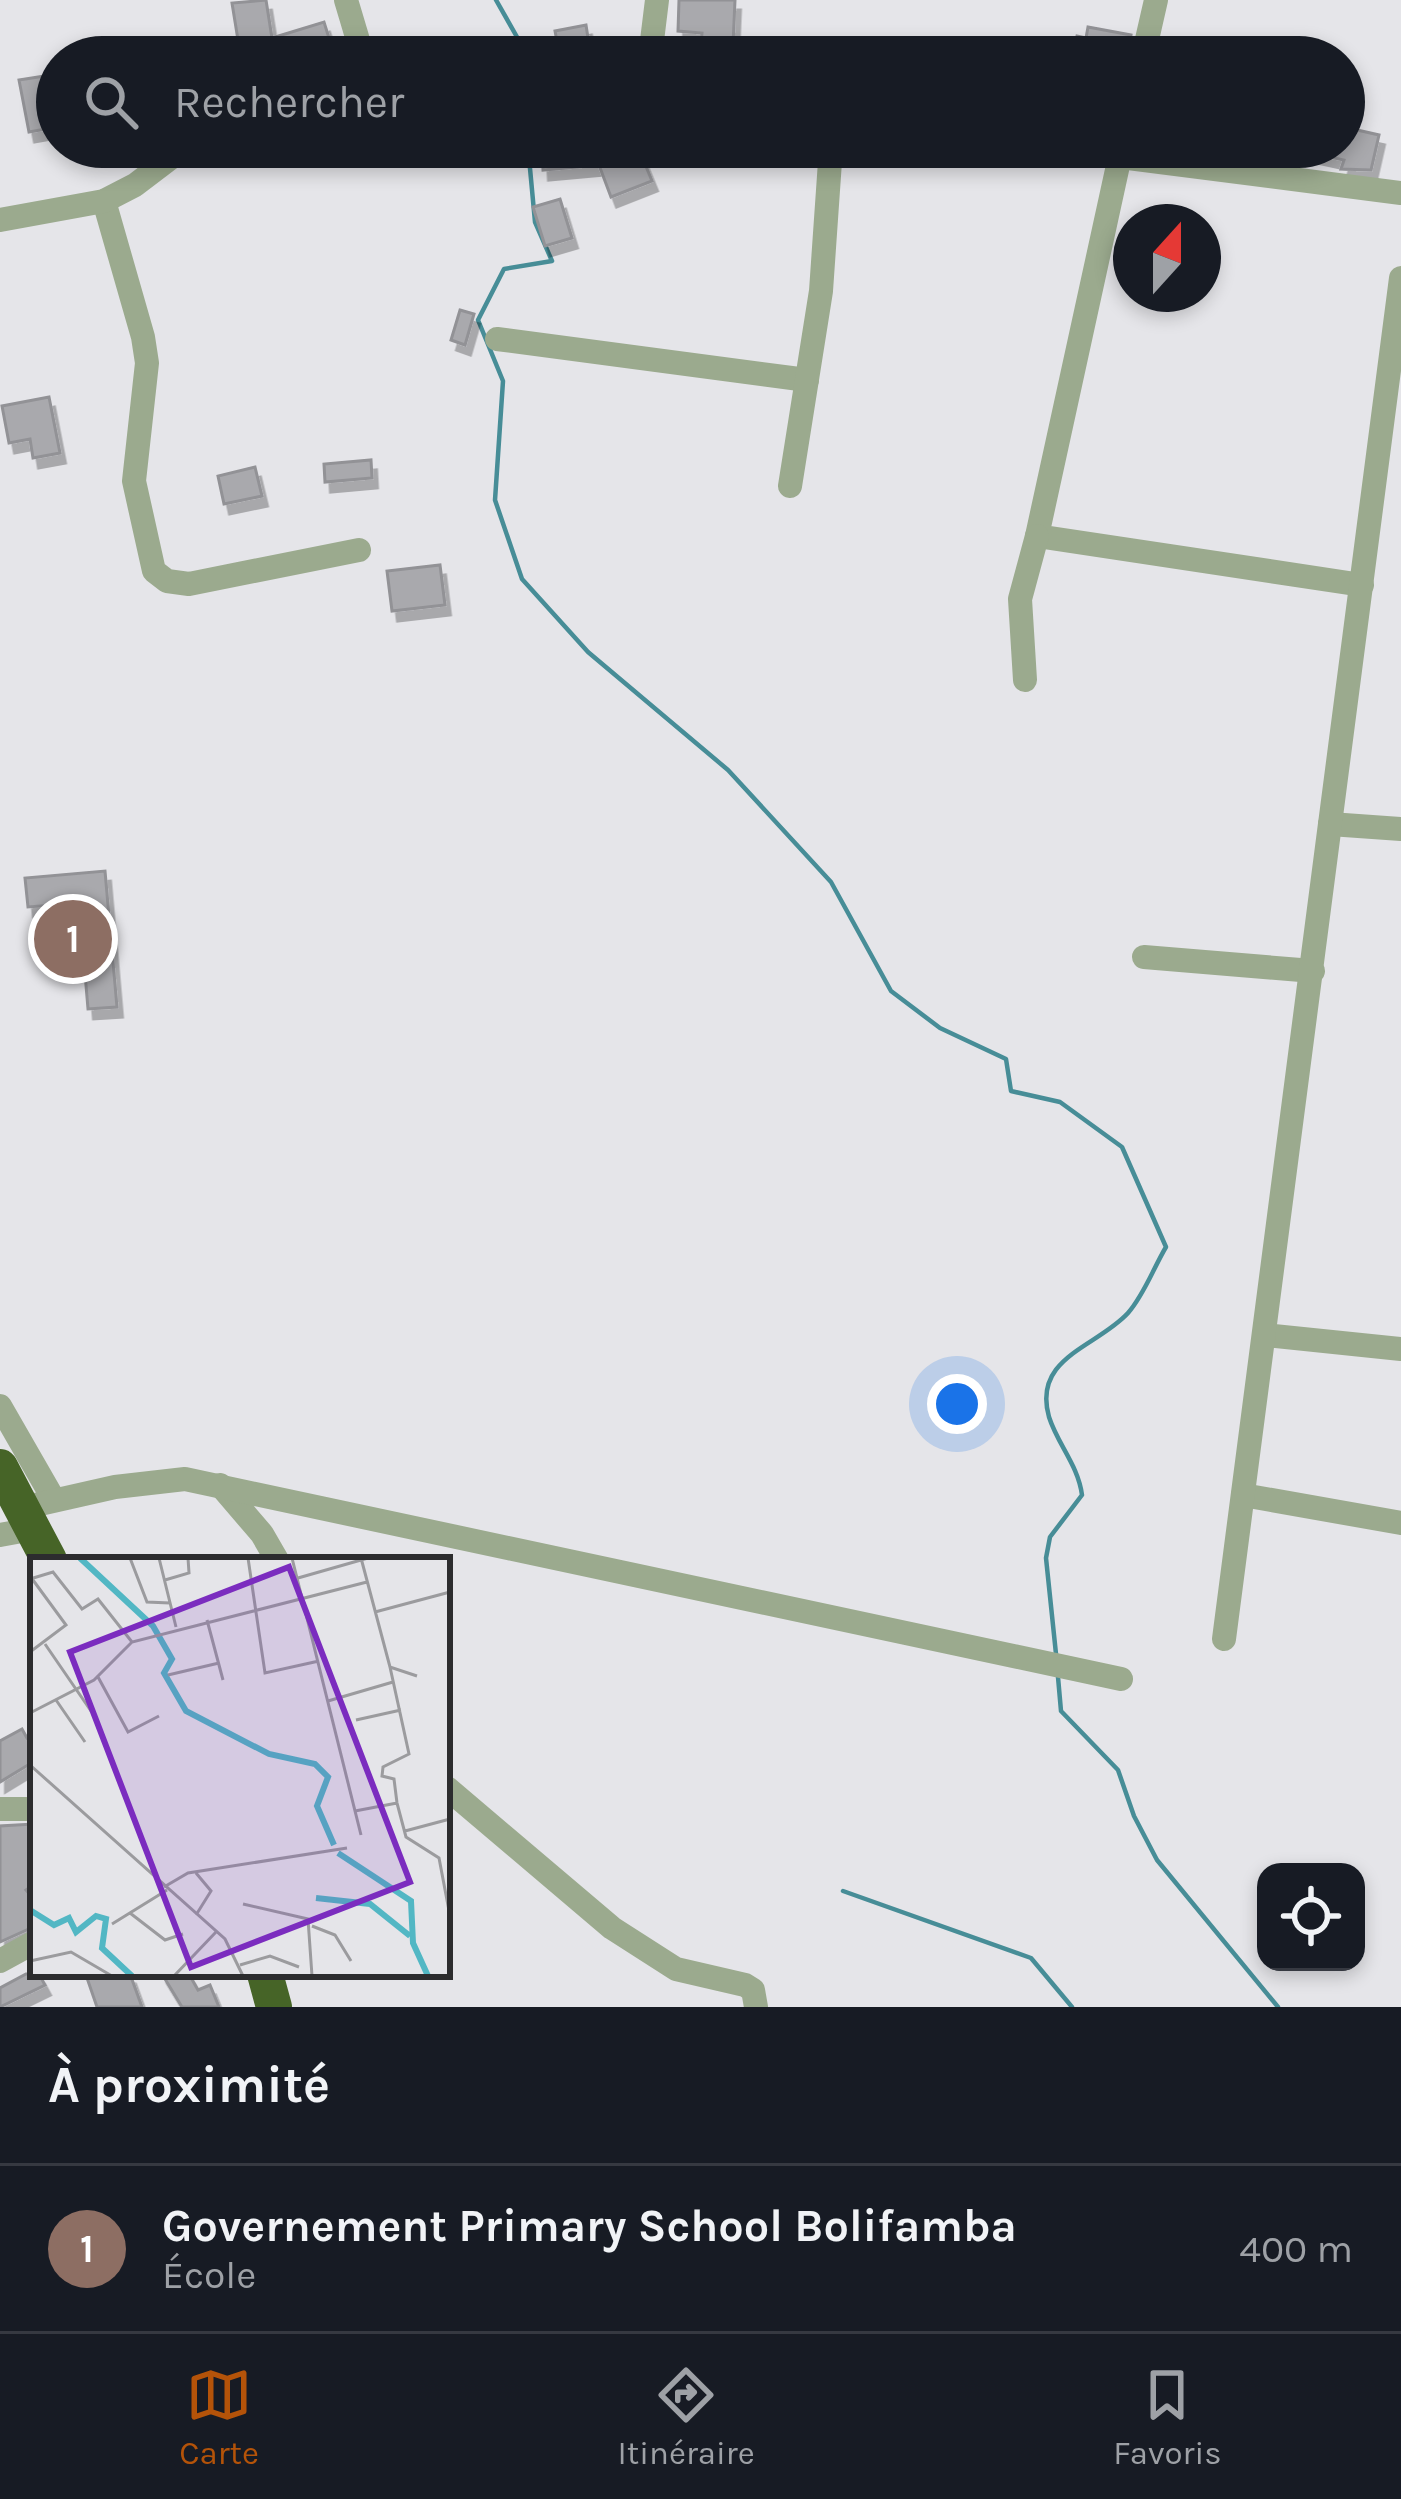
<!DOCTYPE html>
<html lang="fr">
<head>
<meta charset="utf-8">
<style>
	:root { --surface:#171b24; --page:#242831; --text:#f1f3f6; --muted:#9ea1a6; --line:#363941; --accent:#b45309 }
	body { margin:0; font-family:Karla,sans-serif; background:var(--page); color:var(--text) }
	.controls { position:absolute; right:36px; bottom:36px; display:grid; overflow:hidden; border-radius:24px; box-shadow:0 6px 18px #0003 }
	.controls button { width:108px; height:108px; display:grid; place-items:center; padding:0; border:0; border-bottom:3px solid var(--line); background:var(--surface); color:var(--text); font:60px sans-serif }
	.compass { position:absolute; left:1113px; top:204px; width:108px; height:108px; border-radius:50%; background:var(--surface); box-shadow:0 6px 18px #0003; rotate:21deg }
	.you { position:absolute; left:957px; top:1404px; width:42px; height:42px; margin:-30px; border:9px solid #fff; border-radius:50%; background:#1a73e8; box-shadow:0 0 0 18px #1a73e833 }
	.badge { display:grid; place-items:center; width:78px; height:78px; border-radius:50%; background:var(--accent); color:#fff; font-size:39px; font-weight:700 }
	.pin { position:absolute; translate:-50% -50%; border:6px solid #fff; box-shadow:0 3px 12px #0006 }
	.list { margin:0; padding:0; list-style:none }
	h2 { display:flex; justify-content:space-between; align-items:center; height:156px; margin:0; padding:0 48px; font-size:51px }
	h2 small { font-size:39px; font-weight:400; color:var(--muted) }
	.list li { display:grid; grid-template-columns:78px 1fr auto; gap:36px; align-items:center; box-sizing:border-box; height:168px; padding:0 48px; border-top:3px solid var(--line) }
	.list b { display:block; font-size:45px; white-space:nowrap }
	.list p { margin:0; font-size:39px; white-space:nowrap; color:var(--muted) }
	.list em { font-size:39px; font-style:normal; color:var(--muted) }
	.icon { flex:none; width:66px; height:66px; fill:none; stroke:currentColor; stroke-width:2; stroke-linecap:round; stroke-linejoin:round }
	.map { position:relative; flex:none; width:1401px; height:2007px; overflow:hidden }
	.search { position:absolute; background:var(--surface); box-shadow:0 6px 18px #0003; left:36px; right:36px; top:36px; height:132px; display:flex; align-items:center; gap:30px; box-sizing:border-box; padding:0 42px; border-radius:66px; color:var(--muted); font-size:45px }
	.sheet { height:324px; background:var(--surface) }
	nav { display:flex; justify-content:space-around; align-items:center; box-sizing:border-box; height:168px; border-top:3px solid var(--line); background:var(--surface); font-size:33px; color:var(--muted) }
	nav a { display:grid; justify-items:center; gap:6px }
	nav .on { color:var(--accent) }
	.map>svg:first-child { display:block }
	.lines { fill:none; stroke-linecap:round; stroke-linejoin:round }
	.stream { stroke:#478d97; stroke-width:4.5 }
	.building { fill:#a9a9ad; stroke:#929296; stroke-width:3; filter:url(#shadow) }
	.minor { stroke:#9baa8e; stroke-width:24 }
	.highway { stroke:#466427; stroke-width:36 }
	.inset-river { fill:none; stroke:#52b7c4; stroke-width:6 }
	.inset-road { fill:none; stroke:#9b9b9e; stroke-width:3 }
	.view { fill:#7b2cbf; fill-opacity:0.15; stroke:#7b2cbf; stroke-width:6 }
	.inset-edge { fill:none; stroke:#2c2c2e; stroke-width:6 }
</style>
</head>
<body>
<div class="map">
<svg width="1401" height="2007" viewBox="0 0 1401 2007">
	<defs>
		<filter id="shadow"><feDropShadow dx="5.5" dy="10" stdDeviation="0" flood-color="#0004"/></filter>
	</defs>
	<rect width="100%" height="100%" fill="#e5e5e9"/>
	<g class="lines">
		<g class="stream">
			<polyline points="496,0 517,37 519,57"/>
			<path d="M528,147L535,222L552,261L504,269L478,320L503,381L495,500L522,579L588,652L728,770L831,882L891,991L940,1028L1006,1059L1011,1091L1060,1102L1122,1147L1166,1247C1154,1267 1144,1295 1128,1313C1097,1347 1032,1357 1049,1417C1058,1445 1078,1465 1082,1495L1050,1537L1046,1558L1056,1654"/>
			<polyline points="1058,1677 1061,1711 1118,1770 1134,1816 1157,1860 1278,2007"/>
			<polyline points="843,1891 1031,1958 1072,2007"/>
		</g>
	</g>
	<g class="building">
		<polygon points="266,0 272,38 324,22 335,57 194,57 238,40 232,3"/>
		<polygon points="679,0 735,0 733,45 701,43 702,33 678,31"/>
		<polygon points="586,25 591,57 560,57 555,31"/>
		<polygon points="1088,27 1131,35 1127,57 1072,57 1077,36 1086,38"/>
		<polygon points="57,74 57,127 29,132 19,80"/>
		<polygon points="1344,127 1379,135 1371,170 1341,169 1344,160 1312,153 1313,147 1344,147"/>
		<polygon points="610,147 638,147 652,181 611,197 599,165 543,170 542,151 576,148 577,160"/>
		<polygon points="1172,147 1257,147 1255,158"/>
		<polygon points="560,199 572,238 545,246 533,207"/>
		<polygon points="460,310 474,314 465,345 451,340"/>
		<polygon points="49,397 60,453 33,458 30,439 9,443 2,406"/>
		<polygon points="371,460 372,478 325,482 324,464"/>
		<polygon points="255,467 262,496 224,504 218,476"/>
		<polygon points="440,565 445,605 392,611 387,571"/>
		<polygon points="105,871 117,1007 88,1009 79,903 28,907 25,878"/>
		<polygon points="22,1729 27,1738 33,1735 33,1762 0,1782 0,1741"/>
		<polygon points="33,1824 33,1885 26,1890 33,1898 33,1927 0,1942 0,1826"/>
		<polygon points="26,1974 39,1974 45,1985 0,2007 0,1988"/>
		<polygon points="98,1974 130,1974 142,2007 97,2007 87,1978"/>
		<polygon points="162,1974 189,1974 198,1990 210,1985 219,2007 182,2007"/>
	</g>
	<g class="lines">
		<g class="minor">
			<polyline points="346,0 363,57"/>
			<polyline points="650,57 657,0"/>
			<polyline points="1143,57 1156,0"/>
			<polyline points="1042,147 1401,193"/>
			<polyline points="1122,147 1037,536 1362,585"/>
			<polyline points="104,201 143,337 147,363 134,481 154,571 167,581 189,584 359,550"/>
			<polyline points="0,220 104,201 135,185 185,147"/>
			<polyline points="497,339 807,380"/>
			<polyline points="790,486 821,291 831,147"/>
			<polyline points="1025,680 1020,599 1037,536"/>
			<polyline points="1330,824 1401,829"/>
			<polyline points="1144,957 1313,971"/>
			<polyline points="1265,1335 1401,1349"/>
			<polyline points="0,1406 54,1500"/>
			<polyline points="220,1485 262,1534 277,1560"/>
			<polyline points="1243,1495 1401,1523"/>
			<polyline points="22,1508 115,1487 185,1479 1121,1679"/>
			<polyline points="0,1535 33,1529"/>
			<polyline points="1224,1639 1401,278"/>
			<polyline points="447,1788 612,1928 676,1969 745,1985 753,1990 756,2007"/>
			<polyline points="0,1809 26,1809"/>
			<polyline points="0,1961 33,1943"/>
		</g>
		<g class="highway">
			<polyline points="0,1467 49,1560"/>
			<polyline points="265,1974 274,2007"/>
		</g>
	</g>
	<g transform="translate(30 1557)">
		<rect width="420" height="420" fill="#e5e5e9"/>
		<path class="inset-river" d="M50,1L123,69L142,102L134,116L156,154L239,197L285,207L298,220L287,249L304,288M308,296L381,344L383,386L398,419M286,341L340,347L380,379M0,353L24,368L39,361L46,375L66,359L76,362L72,391L102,419"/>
		<path class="inset-road" d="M100,1L117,45L140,46M129,1L146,70M218,1L235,116L289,104M262,1L331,278M331,1L360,110M0,19L36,68L0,95M268,21L338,1M0,22L23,15L52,52L68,42L102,85M135,23L159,16L158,1M345,55L420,35M177,63L193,123M15,87L61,154M138,118L189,106M68,120L98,175L129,159M26,143L55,185M298,144L363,125M0,156L64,123L102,85L337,25M326,163L371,153M0,208L195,382L213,419M367,246L364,222L352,219L353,210L379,197L360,110L387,119M325,254L367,246L376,280L409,301L420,359M375,274L420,262M134,330L158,316L317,291M213,347L278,362L282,419M100,356L135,383L153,377M166,358L181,334L166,316M82,367L137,333M282,369L305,378L321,404M0,404L41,395L82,419M210,408L240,399L269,410M144,419L186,375"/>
		<path class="view" d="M259,10L380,325L161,410L40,95Z"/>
		<rect width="420" height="420" class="inset-edge"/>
	</g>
</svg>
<div class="controls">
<button><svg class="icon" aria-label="locate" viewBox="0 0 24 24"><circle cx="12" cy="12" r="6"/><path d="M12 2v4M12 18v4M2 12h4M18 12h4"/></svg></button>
</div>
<svg class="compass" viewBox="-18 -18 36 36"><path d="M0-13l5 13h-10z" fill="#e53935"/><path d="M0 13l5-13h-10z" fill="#9ea1a6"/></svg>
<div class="you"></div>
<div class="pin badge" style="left:73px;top:939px;background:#8d6e63">1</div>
<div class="search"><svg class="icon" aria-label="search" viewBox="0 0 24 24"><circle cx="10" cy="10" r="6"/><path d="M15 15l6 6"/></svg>Rechercher</div>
</div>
<section class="sheet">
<h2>À proximité<small></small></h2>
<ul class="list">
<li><span class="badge" style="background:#8d6e63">1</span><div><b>Governement Primary School Bolifamba</b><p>École</p></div><em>400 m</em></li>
</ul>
</section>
<nav>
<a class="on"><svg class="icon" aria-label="map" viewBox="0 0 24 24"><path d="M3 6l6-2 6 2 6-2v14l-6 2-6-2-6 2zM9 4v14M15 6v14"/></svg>Carte</a>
<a><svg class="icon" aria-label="directions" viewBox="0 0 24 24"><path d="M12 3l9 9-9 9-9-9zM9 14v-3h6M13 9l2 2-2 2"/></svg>Itinéraire</a>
<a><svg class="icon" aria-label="saved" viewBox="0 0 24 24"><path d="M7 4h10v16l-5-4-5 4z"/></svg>Favoris</a>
</nav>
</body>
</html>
